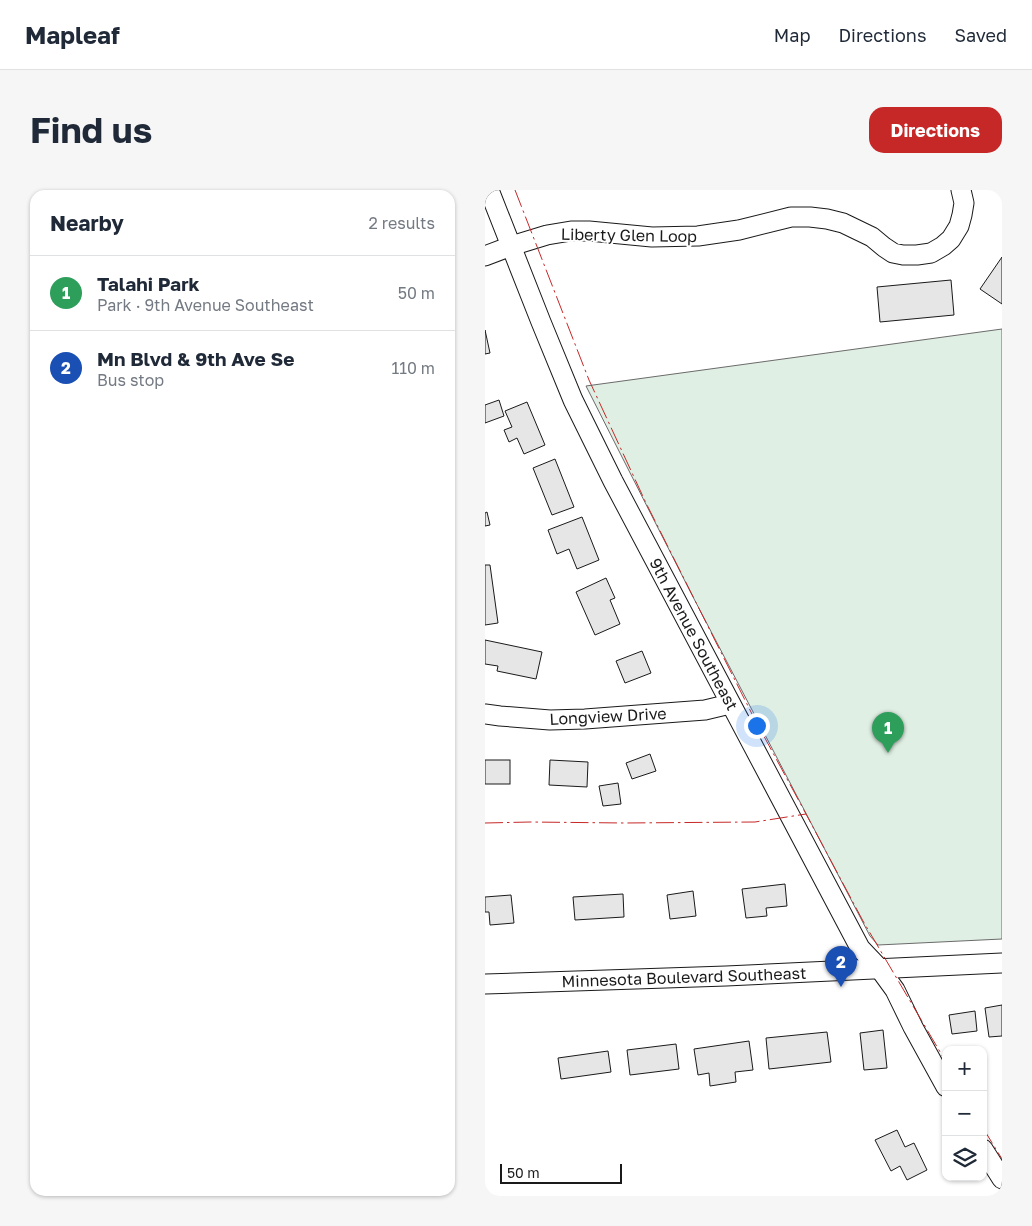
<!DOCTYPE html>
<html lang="en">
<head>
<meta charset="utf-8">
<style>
	:root { --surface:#fff; --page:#f6f6f7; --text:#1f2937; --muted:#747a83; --line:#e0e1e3; --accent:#c62828 }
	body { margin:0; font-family:"Golos Text",sans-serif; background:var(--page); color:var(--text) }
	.controls { position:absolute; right:15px; bottom:15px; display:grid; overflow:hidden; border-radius:10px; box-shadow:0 1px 4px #0004 }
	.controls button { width:45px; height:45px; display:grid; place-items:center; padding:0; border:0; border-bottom:1px solid var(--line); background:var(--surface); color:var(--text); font:25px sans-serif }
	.scale { position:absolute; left:15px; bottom:12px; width:122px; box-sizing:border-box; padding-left:5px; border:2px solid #1a1a1a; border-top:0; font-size:14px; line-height:18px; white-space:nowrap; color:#1a1a1a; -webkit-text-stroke:4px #fff; paint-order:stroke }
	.you { position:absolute; left:271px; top:535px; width:18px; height:18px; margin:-12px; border:4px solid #fff; border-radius:50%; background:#1a73e8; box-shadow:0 0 0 8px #1a73e833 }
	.badge { display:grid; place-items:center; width:32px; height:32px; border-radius:50%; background:var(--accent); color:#fff; font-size:16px; font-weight:700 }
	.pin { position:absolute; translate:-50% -41px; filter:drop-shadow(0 1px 2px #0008) }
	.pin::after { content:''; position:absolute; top:26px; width:18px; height:15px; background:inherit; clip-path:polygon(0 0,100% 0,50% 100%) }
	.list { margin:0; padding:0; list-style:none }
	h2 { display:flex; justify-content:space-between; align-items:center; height:65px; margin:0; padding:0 20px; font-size:21px }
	h2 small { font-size:16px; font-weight:400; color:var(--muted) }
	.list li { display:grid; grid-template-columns:32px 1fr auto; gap:15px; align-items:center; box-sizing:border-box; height:75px; padding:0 20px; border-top:1px solid var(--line) }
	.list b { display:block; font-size:19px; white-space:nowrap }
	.list p { margin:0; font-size:16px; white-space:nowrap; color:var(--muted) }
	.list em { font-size:16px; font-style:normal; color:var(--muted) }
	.icon { flex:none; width:28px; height:28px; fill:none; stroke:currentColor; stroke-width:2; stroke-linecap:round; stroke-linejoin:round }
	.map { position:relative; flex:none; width:517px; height:1006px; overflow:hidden; border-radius:15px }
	header { display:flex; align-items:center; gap:30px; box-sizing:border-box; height:70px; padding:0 25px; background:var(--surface); border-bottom:1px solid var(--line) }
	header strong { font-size:24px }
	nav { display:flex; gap:28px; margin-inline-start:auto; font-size:18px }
	.intro { display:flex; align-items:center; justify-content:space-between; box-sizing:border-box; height:120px; padding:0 30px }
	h1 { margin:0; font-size:35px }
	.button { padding:12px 22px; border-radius:15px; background:var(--accent); color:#fff; font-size:18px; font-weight:700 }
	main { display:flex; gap:30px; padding:0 30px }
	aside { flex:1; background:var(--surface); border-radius:15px; box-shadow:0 1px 4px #0004 }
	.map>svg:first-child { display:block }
	.green { fill:#e0efe3; stroke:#6a6a6a }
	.building { fill:#e6e6e6; stroke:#1a1a1a }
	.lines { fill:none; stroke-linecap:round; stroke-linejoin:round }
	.minor-casing { stroke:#1a1a1a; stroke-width:21 }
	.minor { stroke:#fff; stroke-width:19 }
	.power { stroke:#c62828; stroke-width:1; stroke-dasharray:18 4 2.5 4; stroke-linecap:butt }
	.labels { text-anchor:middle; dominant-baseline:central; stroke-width:4; stroke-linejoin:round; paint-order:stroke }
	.street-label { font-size:16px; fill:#1a1a1a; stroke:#fff }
</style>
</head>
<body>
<header>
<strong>Mapleaf</strong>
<nav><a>Map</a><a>Directions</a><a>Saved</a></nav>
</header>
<div class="intro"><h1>Find us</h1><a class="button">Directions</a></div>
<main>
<aside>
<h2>Nearby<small>2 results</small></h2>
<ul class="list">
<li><span class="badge" style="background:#2e9e5b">1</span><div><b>Talahi Park</b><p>Park · 9th Avenue Southeast</p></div><em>50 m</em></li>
<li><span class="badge" style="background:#1a4fb4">2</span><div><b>Mn Blvd &amp; 9th Ave Se</b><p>Bus stop</p></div><em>110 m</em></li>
</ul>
</aside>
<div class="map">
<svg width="517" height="1006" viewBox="0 0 517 1006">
	<rect width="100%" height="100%" fill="#fff"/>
	<polygon class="green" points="517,139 517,749 393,755 385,746 207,405 101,196"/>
	<g class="building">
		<polygon points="517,67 517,114 495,99"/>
		<polygon points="466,90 469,125 395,132 392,97"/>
		<polygon points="0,140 5,163 0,164"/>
		<polygon points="14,210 19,226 0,233 0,215"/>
		<polygon points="42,212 60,255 39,264 32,248 24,252 19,240 27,237 20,221"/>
		<polygon points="70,269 89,317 67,325 48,278"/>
		<polygon points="2,322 5,335 0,336 0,323"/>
		<polygon points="97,327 114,370 92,379 84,359 72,364 63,340"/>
		<polygon points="0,375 5,375 13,433 0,435"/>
		<polygon points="121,388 130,408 125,410 135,434 110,445 91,402"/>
		<polygon points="0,450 57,462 51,489 12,481 13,476 0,474"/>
		<polygon points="157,461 166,483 140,493 131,471"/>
		<polygon points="165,564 171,581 147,589 141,573"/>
		<rect x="0" y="570" width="25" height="24"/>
		<polygon points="65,570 103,572 102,597 64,595"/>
		<polygon points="133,593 136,614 118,616 114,596"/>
		<polygon points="300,694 302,716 281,718 282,726 261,728 257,699"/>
		<polygon points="208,701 211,726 185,729 182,705"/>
		<polygon points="138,704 139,727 90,730 88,707"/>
		<polygon points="26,705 29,733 5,735 4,722 0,722 0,707"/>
		<polygon points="517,815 517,846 504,847 500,818"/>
		<polygon points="490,821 492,841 467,844 464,825"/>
		<polygon points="398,840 402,878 379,880 375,843"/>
		<polygon points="342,842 346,872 284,879 281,848"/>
		<polygon points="264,851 268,880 250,882 251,892 225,896 224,883 213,885 209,859"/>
		<polygon points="191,854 194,879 145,885 142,860"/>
		<polygon points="123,861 126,882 76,889 73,868"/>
		<polygon points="412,940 420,957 429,953 442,980 422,990 415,976 406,981 390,950"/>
	</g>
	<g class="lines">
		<g class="minor-casing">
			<g id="minor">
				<polyline points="4,0 56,132 88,210 128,291 375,758 394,778 410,800 428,837 461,897"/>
				<polyline points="0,66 26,56 62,45 86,41 104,41 167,47 213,46 254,40 306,27 325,27 342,29 358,33 387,47 399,57 408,63 418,65 432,65 446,63 458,56 466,49 474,36 477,25 479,13 476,0"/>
				<polyline points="0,524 15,526 65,530 100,529 220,520 245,514"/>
				<polyline points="0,794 241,786 517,773"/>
				<polyline points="498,959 517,989"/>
			</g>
		</g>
		<use href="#minor" class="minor"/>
		<g class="power">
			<polyline points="30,0 104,190 161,313 268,526 321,624"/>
			<polyline points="0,633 45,632 139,633 270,632 321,624 378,731 461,872"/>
			<polyline points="498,938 517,969"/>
		</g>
	</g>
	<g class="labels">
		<g class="street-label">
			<text transform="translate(144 45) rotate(1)">Liberty Glen Loop</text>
			<text transform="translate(209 444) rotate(62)">9th Avenue Southeast</text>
			<text transform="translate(123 526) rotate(-3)">Longview Drive</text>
			<text transform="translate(199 787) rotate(-2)">Minnesota Boulevard Southeast</text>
		</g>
	</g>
</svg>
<div class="controls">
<button>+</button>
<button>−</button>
<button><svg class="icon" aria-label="layers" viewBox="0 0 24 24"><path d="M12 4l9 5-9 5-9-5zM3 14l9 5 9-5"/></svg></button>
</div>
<div class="scale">50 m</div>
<div class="you"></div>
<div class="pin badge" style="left:403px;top:563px;background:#2e9e5b">1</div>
<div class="pin badge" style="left:356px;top:797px;background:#1a4fb4">2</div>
</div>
</main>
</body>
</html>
